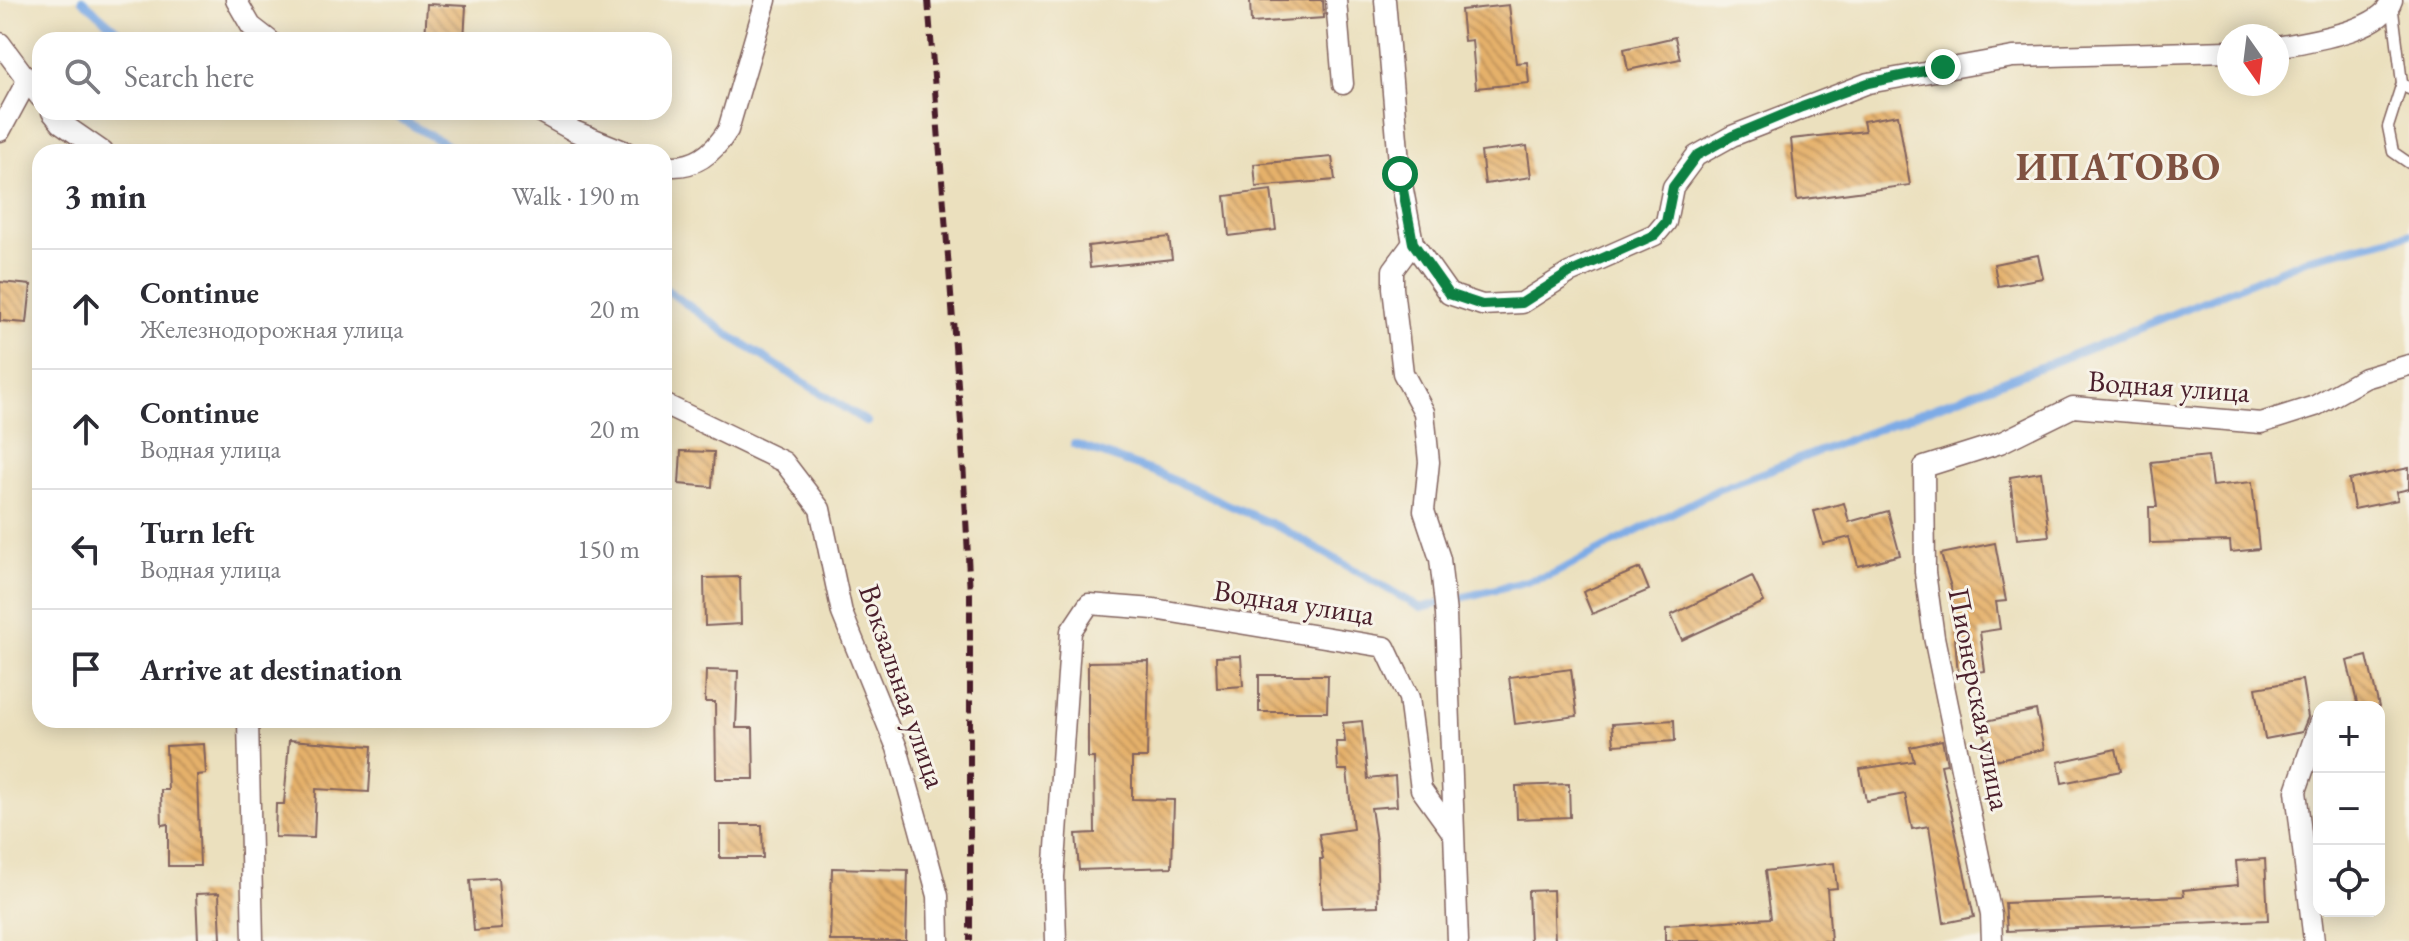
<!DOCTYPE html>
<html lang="en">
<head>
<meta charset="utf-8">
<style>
	:root { --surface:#fff; --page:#f2f2f3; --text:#2b2b33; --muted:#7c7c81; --line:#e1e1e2 }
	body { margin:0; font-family:"EB Garamond",serif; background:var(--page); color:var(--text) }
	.controls { position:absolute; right:24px; bottom:24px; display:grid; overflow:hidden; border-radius:16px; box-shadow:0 4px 20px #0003 }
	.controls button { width:72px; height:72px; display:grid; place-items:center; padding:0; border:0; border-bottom:2px solid var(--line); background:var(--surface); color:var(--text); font:40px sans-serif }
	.compass { position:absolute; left:2217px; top:24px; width:72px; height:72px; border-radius:50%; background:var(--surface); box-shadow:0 4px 20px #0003; rotate:166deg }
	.stop { position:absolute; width:24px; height:24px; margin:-18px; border:6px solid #0b8043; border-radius:50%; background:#fff }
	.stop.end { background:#0b8043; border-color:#fff; box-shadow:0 2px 8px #0008 }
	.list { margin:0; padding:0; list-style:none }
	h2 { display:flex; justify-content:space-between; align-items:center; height:104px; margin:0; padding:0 32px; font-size:34px }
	h2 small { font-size:26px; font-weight:400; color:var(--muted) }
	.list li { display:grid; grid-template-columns:52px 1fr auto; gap:24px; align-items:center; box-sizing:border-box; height:120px; padding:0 32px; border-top:2px solid var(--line) }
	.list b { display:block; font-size:30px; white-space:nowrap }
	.list p { margin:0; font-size:26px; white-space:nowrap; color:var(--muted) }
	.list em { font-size:26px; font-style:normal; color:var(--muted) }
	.icon { flex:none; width:44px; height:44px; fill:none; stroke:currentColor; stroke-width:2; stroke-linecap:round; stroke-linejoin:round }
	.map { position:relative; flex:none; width:2409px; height:941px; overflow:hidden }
	.search { position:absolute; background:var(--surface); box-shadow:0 4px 20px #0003; left:32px; top:32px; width:640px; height:88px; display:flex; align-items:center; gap:20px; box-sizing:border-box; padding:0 28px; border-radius:24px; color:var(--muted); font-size:30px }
	.panel { position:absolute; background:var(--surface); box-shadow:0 4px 20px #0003; left:32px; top:144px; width:640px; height:584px; border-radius:24px }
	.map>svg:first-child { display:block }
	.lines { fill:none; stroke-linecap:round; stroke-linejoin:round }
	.stream { stroke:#7dabe6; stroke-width:8 }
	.building { fill:url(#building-back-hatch) }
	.lane-casing { stroke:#82635e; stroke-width:13 }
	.street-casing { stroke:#82635e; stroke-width:23 }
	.lane { stroke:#fff; stroke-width:10 }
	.street { stroke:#fff; stroke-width:20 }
	.rail { stroke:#4a1f2b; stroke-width:6; stroke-dasharray:12 6; stroke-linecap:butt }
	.route { stroke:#0b8043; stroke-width:10 }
	.labels { text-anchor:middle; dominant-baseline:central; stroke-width:6; stroke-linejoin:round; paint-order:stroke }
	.street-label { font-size:30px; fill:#4a1f2b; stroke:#f7f3e8 }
	.district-label { font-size:38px; font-weight:bold; letter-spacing:2px; fill:#805241; stroke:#f7f3e8 }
</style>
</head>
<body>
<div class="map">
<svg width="2409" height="941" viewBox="0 0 2409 941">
	<defs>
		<pattern id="building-back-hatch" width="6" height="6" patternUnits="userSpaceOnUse" patternTransform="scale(2)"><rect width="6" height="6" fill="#e5b16b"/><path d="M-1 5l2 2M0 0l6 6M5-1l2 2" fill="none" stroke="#bc8f58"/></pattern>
	</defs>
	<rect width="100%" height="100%" fill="#f7f3e8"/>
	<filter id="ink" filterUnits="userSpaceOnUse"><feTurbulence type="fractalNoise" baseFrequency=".0125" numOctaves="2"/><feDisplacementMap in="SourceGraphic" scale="16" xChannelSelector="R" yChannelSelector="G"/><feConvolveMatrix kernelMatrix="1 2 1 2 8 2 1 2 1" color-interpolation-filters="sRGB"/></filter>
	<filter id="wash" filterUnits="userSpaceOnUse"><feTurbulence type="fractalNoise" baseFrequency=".006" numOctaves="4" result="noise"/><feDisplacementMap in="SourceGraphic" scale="32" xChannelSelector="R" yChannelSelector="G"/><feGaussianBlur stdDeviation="1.8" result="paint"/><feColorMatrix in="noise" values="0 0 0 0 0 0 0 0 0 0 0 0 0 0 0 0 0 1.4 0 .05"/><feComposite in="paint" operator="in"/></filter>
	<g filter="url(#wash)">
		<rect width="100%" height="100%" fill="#ebe0be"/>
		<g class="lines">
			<g class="stream">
				<polyline points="82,0 128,40"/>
				<polyline points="380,112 396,116 459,152"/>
				<polyline points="664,288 738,341 867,422"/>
				<polyline points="1074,444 1155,472 1283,529 1421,608 1551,575 1717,490 2059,360 2310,258 2409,234"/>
			</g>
		</g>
		<g id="blocks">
			<g class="building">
				<polygon points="1250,0 1323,0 1324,18 1251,23"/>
				<polygon points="427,4 466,6 464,40 425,40"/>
				<polygon points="1509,5 1516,63 1527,62 1529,83 1476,88 1472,40 1464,41 1461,10"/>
				<polygon points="1675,37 1680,59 1628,70 1624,49"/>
				<polygon points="1898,115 1910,185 1797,200 1791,139 1865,131 1863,121"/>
				<polygon points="1527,146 1531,177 1485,184 1481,152"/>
				<polygon points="1332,157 1335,180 1256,187 1254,164"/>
				<polygon points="1271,190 1276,230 1229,236 1225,196"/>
				<polygon points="1169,237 1172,259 1090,268 1088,246"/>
				<polygon points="2038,255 2043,278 1998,286 1994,264"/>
				<polygon points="0,282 31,285 27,323 0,321"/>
				<polygon points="681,451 714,452 712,487 679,484"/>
				<polygon points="2208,456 2212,486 2252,482 2259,549 2231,552 2230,541 2150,543 2149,507 2157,507 2151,462"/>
				<polygon points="2409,468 2409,489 2396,492 2398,500 2354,509 2349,480"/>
				<polygon points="2041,472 2049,536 2017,539 2010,477"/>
				<polygon points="1844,503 1849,522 1888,511 1900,555 1858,566 1850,537 1823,544 1814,511"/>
				<polygon points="1995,543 2006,601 1996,602 2000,629 1980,632 1985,671 1958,675 1951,587 1941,554"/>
				<polygon points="1640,568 1649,590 1592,614 1583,592"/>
				<polygon points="1752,576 1764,602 1682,640 1671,615"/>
				<polygon points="740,577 741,624 705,626 704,578"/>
				<polygon points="1241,656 1243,686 1217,688 1216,657"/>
				<polygon points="2367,656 2379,707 2358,707 2347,661"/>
				<polygon points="1149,661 1147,758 1132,758 1132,799 1174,800 1172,867 1079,870 1076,834 1095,833 1094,758 1088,758 1088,662"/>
				<polygon points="1571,669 1577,716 1515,724 1509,677"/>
				<polygon points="706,670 738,671 736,728 753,728 754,779 716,779 715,702 705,702"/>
				<polygon points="1259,675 1328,675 1327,712 1259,712"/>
				<polygon points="2302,680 2308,717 2302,732 2265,739 2256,688"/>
				<polygon points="2036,710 2044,749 1990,761 1982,722"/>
				<polygon points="1674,720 1675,741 1614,745 1612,724"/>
				<polygon points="1362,721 1368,779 1395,776 1397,806 1371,808 1376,841 1378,906 1322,908 1320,859 1323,859 1319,834 1353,829 1347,770 1338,770 1336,742 1345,742 1343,723"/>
				<polygon points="289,740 372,746 369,792 316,789 314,838 275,837 276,804 284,804"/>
				<polygon points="1942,740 1947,764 1941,765 1974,917 1944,923 1929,826 1912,829 1905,794 1866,801 1860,769 1914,761 1910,747"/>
				<polygon points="204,744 206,774 197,775 200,866 168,866 168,824 162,825 161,790 168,790 166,746"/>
				<polygon points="2116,749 2121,771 2062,783 2058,762"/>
				<polygon points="1569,784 1570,817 1517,819 1516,786"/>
				<polygon points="720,825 762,825 763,858 720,858"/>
				<polygon points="2265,859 2268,920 2007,931 2005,903 2184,896 2183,890 2238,885 2236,861"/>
				<polygon points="1834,863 1837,888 1827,889 1831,941 1665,941 1665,925 1771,918 1765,871"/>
				<polygon points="832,868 908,870 906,941 830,941"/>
				<polygon points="498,878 502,929 474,931 470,880"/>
				<polygon points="1553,890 1555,941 1530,941 1528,891"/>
				<polygon points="219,893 221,939 198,940 196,894"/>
			</g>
		</g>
	</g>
	<g filter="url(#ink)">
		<use href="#blocks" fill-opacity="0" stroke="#82635e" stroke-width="2"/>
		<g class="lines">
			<g class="lane-casing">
				<g id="lane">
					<polyline points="2392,3 2402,83 2409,89"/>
					<polyline points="2402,83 2388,127 2393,152 2409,163"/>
				</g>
			</g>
			<g class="street-casing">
				<g id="street">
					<polyline points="236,0 251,26 269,40"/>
					<polyline points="1336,0 1343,84"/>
					<polyline points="1385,0 1400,174 1413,243 1449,294 1482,305 1522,303 1569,273 1655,235 1666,222 1673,187 1696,156 1732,136 1868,83 2013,57 2229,51"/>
					<polyline points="0,43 40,97"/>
					<path d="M2277,47C2307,41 2382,32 2392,0"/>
					<polyline points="52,112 61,123 103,152"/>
					<polyline points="540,112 574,131 626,152"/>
					<polyline points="0,131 27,81"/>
					<path d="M664,165C694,170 713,154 728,130L766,0"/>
					<polyline points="1413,243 1393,270 1393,288 1403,373 1424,412 1429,462 1424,511 1440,559 1446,614 1458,941"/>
					<polyline points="664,404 784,462 820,509 842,613 897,748 919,826 938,896 939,941"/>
					<polyline points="248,720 253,941"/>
					<polyline points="1056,941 1054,877 1071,631 1089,604 1154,609 1385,647 1409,698 1421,789 1452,832"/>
					<polyline points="1992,941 1991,915 1934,637 1925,572 1924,467 2000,443 2073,407 2261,423 2315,406 2365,378 2409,365"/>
					<polyline points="2314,941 2296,791 2319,724"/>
				</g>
			</g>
			<use href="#lane" class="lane"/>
			<use href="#street" class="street"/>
			<polyline class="rail" points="928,0 961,423 970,594 970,941"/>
		</g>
	</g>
	<g class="lines" filter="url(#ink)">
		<polyline class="route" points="1400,174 1413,243 1449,294 1482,305 1522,303 1569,273 1655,235 1666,222 1673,187 1696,156 1732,136 1802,107 1868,83 1943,67"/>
	</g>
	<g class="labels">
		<g class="street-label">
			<text transform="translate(2169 386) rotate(4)">Водная улица</text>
			<text transform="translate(1294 602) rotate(9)">Водная улица</text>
			<text transform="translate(903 686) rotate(71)">Вокзальная улица</text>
			<text transform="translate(1980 699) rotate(79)">Пионерская улица</text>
		</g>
		<g class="district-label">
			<text x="2119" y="166">ИПАТОВО</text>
		</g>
	</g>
</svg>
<div class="controls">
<button>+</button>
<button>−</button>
<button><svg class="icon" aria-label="locate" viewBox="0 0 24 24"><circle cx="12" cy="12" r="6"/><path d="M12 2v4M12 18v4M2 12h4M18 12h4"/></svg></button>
</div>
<svg class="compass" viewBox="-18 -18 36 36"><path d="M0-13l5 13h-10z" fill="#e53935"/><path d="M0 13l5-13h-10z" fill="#7c7c81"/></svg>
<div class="stop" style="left:1400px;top:174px"></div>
<div class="stop end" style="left:1943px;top:67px"></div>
<div class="search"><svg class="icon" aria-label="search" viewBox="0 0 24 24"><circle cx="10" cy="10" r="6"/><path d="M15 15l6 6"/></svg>Search here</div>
<section class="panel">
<h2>3 min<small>Walk · 190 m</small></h2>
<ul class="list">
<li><svg class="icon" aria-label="ahead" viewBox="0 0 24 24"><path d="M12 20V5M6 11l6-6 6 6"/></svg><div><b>Continue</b><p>Железнодорожная улица</p></div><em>20 m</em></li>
<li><svg class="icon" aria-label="ahead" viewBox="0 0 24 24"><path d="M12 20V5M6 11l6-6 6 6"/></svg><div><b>Continue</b><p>Водная улица</p></div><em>20 m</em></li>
<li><svg class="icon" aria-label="left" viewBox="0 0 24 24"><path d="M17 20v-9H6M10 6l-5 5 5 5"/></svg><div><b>Turn left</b><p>Водная улица</p></div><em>150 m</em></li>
<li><svg class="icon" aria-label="arrive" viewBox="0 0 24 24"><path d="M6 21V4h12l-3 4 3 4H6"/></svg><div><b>Arrive at destination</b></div></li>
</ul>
</section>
</div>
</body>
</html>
